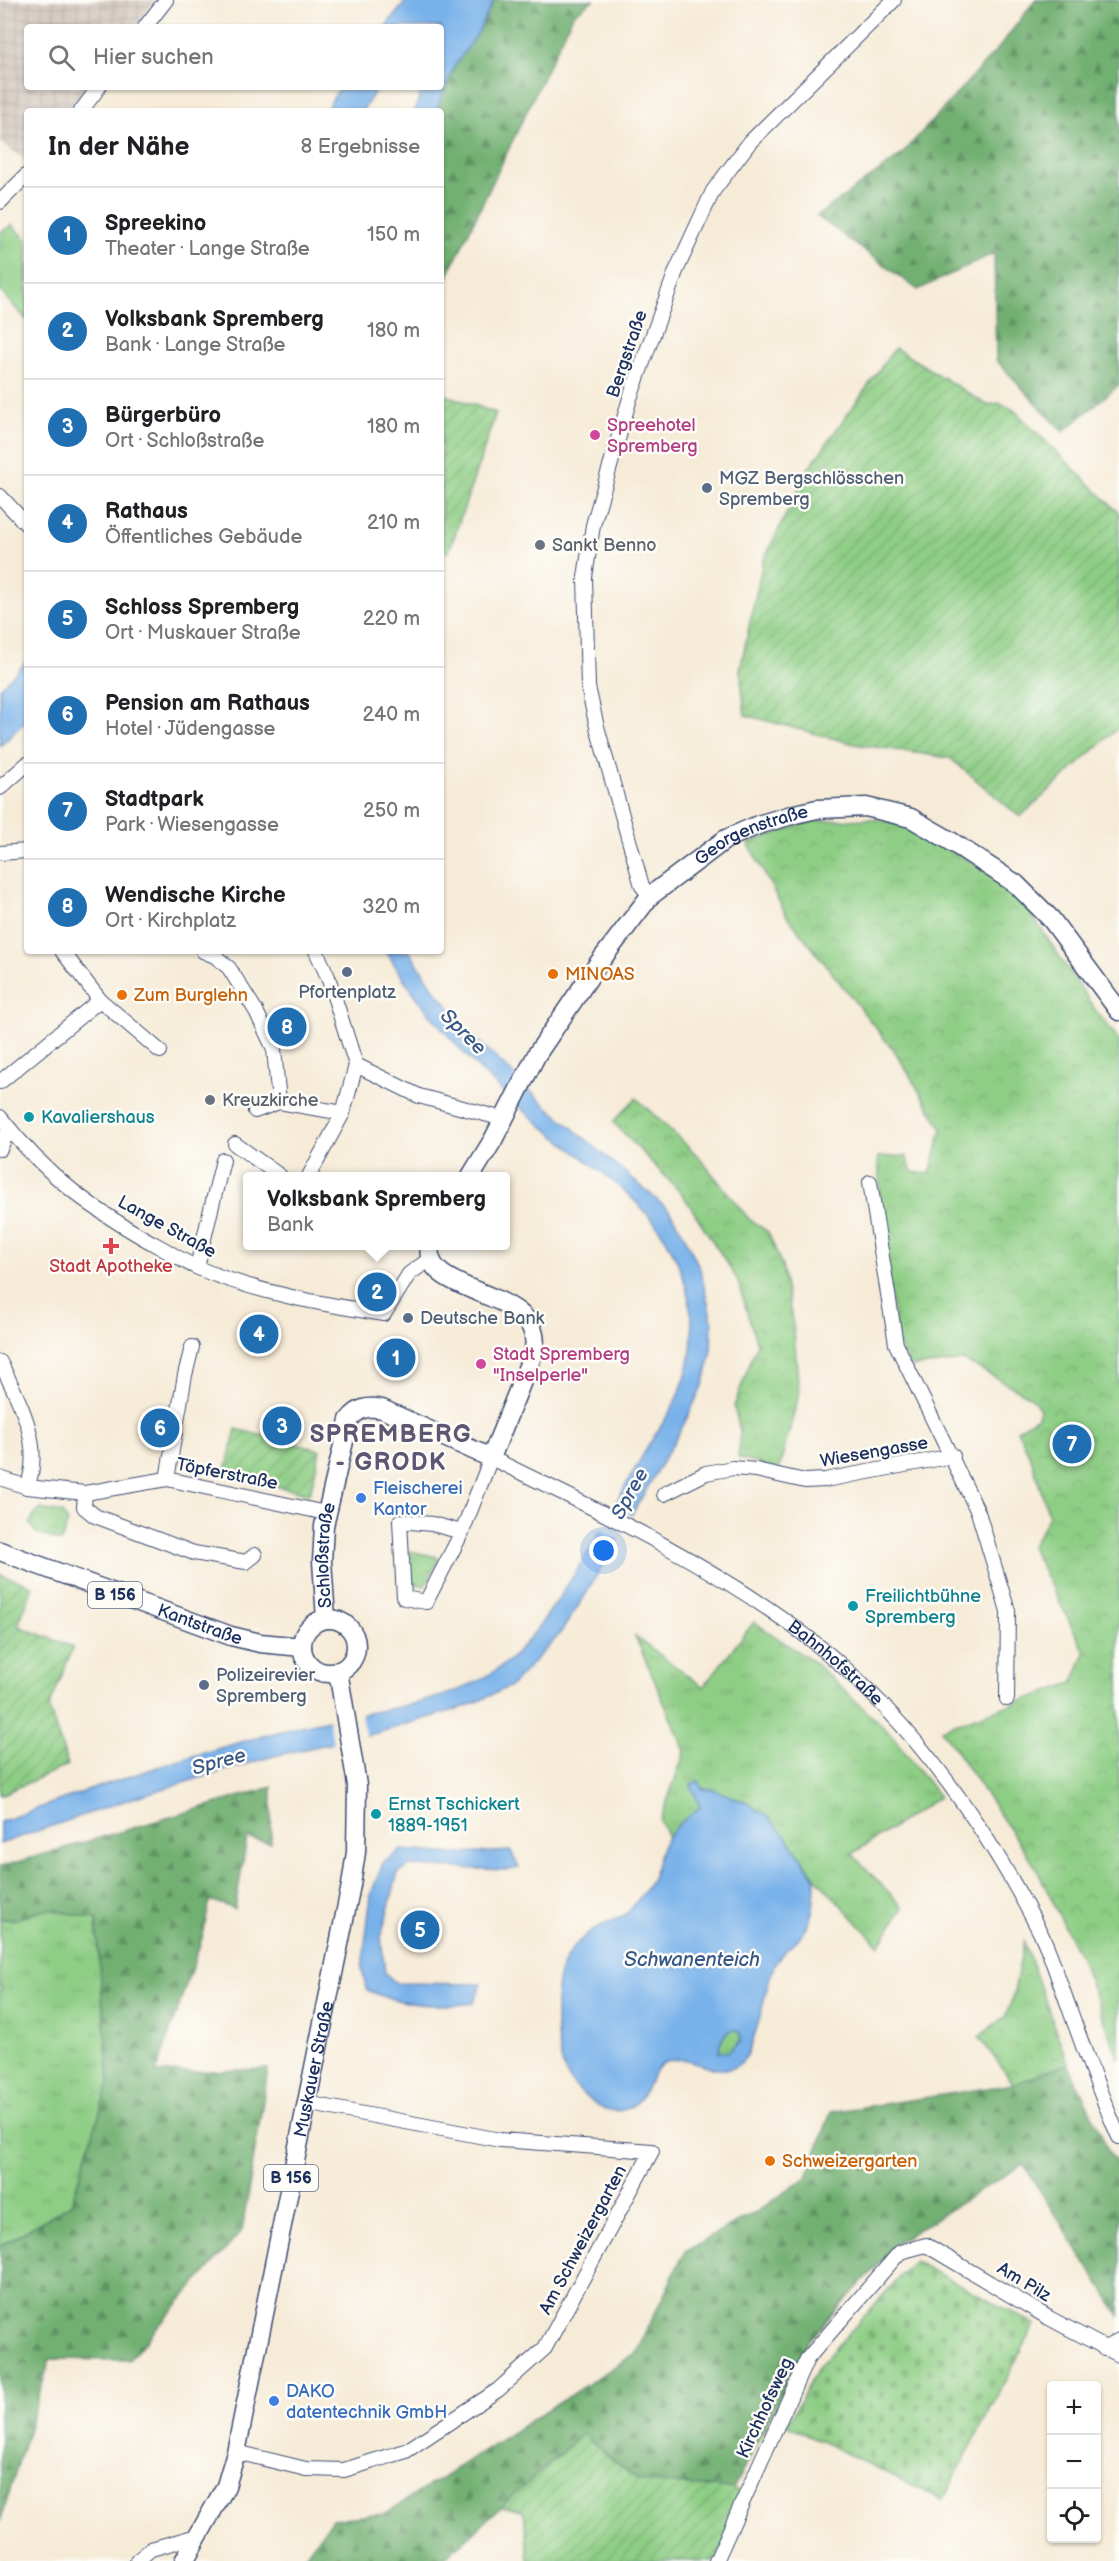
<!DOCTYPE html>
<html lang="de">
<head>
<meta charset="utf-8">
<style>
	:root { --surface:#fff; --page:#f6f6f6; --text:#202124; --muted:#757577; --line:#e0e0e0; --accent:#1f6fb2 }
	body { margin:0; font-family:"Balsamiq Sans",sans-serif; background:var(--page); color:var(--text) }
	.controls { position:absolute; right:18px; bottom:18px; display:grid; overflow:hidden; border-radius:6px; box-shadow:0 2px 4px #0004 }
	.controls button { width:54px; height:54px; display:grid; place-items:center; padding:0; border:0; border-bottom:2px solid var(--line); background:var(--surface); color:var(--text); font:30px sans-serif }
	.you { position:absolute; left:604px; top:1551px; width:21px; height:21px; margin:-15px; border:4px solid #fff; border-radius:50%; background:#1a73e8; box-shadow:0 0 0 9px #1a73e833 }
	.badge { display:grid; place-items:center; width:39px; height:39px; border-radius:50%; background:var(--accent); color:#fff; font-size:20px; font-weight:700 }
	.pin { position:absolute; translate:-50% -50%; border:3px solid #fff; box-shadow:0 2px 6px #0006 }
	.popup { position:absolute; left:243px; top:1172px; width:267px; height:78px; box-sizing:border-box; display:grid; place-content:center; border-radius:6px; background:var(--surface); filter:drop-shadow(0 2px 4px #0005); font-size:20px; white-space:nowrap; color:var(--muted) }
	.popup b { font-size:22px; color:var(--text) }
	.popup::after { content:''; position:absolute; left:50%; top:100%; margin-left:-12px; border:12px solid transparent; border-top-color:var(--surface) }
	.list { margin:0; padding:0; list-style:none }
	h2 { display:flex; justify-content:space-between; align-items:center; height:78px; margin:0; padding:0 24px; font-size:26px }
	h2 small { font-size:20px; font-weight:400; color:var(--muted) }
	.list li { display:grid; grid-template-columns:39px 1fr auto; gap:18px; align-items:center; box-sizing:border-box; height:96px; padding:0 24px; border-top:2px solid var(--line) }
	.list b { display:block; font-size:22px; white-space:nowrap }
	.list p { margin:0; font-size:20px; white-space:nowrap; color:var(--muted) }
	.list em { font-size:20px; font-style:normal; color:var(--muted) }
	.icon { flex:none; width:33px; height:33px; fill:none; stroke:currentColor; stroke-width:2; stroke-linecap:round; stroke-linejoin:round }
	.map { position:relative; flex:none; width:1119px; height:2561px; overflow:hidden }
	.search { position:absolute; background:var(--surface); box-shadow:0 2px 4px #0004; left:24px; top:24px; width:420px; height:66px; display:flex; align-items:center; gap:15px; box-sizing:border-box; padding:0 21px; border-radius:6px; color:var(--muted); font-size:22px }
	.panel { position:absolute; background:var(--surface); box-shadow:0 2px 4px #0004; left:24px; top:108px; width:420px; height:846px; border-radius:6px }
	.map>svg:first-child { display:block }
	.industrial { fill:url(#industrial-grid) }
	.grass { fill:url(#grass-tufts); stroke:#547e71; stroke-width:1.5 }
	.forest { fill:url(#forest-firs); stroke:#467068; stroke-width:1.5 }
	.cemetery { fill:url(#cemetery-stones); stroke:#547e71; stroke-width:1.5 }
	.park { fill:url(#park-crowns); stroke:#547e71; stroke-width:1.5 }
	.garden { fill:url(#garden-furrows); stroke:#547e71; stroke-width:1.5 }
	.pitch { fill:#8dcd84; stroke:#547e71; stroke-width:1.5 }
	.water { fill:#79b2ea; stroke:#4a70a4; stroke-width:1.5; fill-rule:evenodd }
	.pier { fill:#f6ebd7 }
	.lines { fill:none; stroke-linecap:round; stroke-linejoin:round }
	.minor-casing { stroke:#3c4b70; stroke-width:16 }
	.major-casing { stroke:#3c4b70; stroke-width:21 }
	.minor { stroke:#fff; stroke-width:14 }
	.major { stroke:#fff; stroke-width:18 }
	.hotel-dot { fill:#d1479c; stroke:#fdfcf7; stroke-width:2 }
	.service-dot { fill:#5c6f8a; stroke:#fdfcf7; stroke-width:2 }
	.worship-dot { fill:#6b7280; stroke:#fdfcf7; stroke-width:2 }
	.food-dot { fill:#e8710a; stroke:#fdfcf7; stroke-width:2 }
	.culture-dot { fill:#0f9aa8; stroke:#fdfcf7; stroke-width:2 }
	.health-dot { fill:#e0444e; stroke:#fdfcf7; stroke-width:2 }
	.shop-dot { fill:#3f7fe0; stroke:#fdfcf7; stroke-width:2 }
	.labels { text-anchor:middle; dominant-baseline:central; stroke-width:5; stroke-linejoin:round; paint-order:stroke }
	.shield { fill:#fdfcf7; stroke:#5f6c8c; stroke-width:1.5 }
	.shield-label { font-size:16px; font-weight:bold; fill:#1b2f5e }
	.street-label { font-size:18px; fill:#1b2f5e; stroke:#fdfcf7 }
	.hotel-label { font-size:18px; fill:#b23c85; stroke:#fdfcf7; text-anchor:start }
	.service-label { font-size:18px; fill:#4e5e75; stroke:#fdfcf7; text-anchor:start }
	.worship-label { font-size:18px; fill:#5b616d; stroke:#fdfcf7; text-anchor:start }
	.food-label { font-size:18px; fill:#c56008; stroke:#fdfcf7; text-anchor:start }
	.culture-label { font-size:18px; fill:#0d838f; stroke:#fdfcf7; text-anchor:start }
	.health-label { font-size:18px; fill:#be3a42; stroke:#fdfcf7 }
	.shop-label { font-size:18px; fill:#366cbe; stroke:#fdfcf7; text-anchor:start }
	.water-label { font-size:20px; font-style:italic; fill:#375688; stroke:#fdfcf7 }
	.district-label { font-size:24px; font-weight:bold; letter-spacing:1.5px; fill:#5d5773; stroke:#fdfcf7 }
</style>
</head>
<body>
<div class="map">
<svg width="1119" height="2561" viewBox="0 0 1119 2561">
	<defs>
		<pattern id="industrial-grid" width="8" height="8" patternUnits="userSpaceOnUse" patternTransform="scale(1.5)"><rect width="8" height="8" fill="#cec2b9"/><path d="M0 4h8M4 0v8" fill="none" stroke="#b0a7a1"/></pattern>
		<pattern id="grass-tufts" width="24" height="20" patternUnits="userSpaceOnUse" patternTransform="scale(1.5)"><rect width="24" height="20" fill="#8dcd84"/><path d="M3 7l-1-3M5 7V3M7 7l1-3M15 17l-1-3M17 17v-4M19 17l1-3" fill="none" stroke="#79b074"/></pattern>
		<pattern id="forest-firs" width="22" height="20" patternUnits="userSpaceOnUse" patternTransform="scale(1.5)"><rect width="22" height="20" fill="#72b072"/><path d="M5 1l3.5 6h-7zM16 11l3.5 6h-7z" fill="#5d9061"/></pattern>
		<pattern id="cemetery-stones" width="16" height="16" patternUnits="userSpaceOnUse" patternTransform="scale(1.5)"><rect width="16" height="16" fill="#8dcd84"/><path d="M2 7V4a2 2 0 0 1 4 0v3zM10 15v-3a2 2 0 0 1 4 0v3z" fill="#79b074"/></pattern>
		<pattern id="park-crowns" width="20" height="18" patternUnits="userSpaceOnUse" patternTransform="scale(1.5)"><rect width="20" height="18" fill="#8dcd84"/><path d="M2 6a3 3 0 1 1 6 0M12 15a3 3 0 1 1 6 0" fill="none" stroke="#79b074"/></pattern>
		<pattern id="garden-furrows" width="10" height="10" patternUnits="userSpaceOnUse" patternTransform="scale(1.5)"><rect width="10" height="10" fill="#8dcd84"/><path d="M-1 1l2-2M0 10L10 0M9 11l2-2" fill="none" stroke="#79b074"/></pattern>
	</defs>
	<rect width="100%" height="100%" fill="#fdfcf7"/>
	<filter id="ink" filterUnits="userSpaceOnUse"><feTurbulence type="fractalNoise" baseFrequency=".0167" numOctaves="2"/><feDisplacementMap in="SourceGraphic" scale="12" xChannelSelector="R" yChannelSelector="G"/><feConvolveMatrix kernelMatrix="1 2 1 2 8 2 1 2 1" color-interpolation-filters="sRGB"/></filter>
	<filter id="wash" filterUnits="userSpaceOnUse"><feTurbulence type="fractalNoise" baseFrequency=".008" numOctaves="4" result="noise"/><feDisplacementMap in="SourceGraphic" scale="24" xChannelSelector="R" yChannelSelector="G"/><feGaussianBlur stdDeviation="1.35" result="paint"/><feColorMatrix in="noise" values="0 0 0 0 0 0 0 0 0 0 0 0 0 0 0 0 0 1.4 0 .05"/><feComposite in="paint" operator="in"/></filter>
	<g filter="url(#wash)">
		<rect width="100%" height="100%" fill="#f6ebd7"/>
		<polygon class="industrial" points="0,0 155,0 135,27 27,27 27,87 89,87 70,111 27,111 27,161 0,142"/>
		<g class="grass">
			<polygon points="754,1622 815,1663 892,1735 939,1797 852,1854 903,1907 879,1946 816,1878 789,1840 767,1816 747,1803 712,1789 702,1789 699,1781 691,1784 700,1807 695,1813 687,1817 668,1837 660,1821 685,1751 635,1636 703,1687"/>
			<polygon points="49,1909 96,1919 109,2083 71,2204 0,2247 0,1918 11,1920"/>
			<path d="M734,2029L740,2033L741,2041L728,2052L719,2051C719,2041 724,2032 734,2029Z"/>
		</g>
		<g class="forest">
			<polygon points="494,0 593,0 573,15 441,290 441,111 436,111 454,66 477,34"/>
			<polygon points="1035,0 1119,0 1119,385 1063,432 996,360 994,253 918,290 817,216 901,155 1001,45"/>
			<polygon points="272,1787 271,1843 247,1838 235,1909 210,1900 203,1935 156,2073 268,2069 242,2231 129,2360 50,2359 0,2523 0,2247 71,2204 109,2083 96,1919 49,1909 11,1920 0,1918 0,1867"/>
			<polygon points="1068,2063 1109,2152 1119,2168 1119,2315 1023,2164 899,2241 808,2342 733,2489 638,2481 582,2434 441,2561 301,2561 332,2519 385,2514 636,2353 685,2251 756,2212 807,2177 831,2112 1014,2084"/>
		</g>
		<polygon class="cemetery" points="914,2261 1035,2324 943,2500 787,2425 819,2366"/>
		<g class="park">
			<polygon points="871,819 907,824 995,876 1023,902 1094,1008 1119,1040 1119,2059 1083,1964 1035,1866 941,1729 1073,1683 1085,1652 1031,1547 1049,1516 1031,1458 1017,1430 1038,1417 1040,1409 1031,1397 965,1361 911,1367 898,1343 876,1198 880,1191 878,1157 906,1156 912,1172 930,1174 942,1129 898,1056 787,916 748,843 812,821"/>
			<polygon points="636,1098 697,1155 749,1219 768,1232 782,1266 794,1331 799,1394 779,1470 738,1458 740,1431 734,1406 757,1344 737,1279 683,1195 613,1122"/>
			<polygon points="41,1509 62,1513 68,1522 61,1542 36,1533 30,1524 33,1516"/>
			<polygon points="410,1551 437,1557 438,1561 425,1586 408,1582 407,1555"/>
			<polygon points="1024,1942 1068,2063 1014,2084 979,2037 1005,2017 1013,1997"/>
		</g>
		<g class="garden">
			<polygon points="895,348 987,405 1000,403 1014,410 1119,513 1119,727 1020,817 950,758 854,744 745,715 740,669 763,561 809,468"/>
			<polygon points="441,393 496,413 449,552 441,551"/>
			<polygon points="236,1429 320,1450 310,1494 225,1474"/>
			<polygon points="0,1574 33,1586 18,1626 73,1647 49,1708 68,1765 0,1795"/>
			<polygon points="582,2434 638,2481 733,2489 746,2493 716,2561 528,2561 524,2511 501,2507"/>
		</g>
		<polygon class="pitch" points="12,225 27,240 27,320 0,291 0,233"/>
		<g class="water">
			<polygon points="407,0 494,0 477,34 454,67 436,111 414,111 423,87 441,87 441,27 385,27"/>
			<polygon points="340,87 378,87 362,111 325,111"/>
			<polygon points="27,661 27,720 0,746 0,688"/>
			<path d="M386,951H409L435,990L471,1034L543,1103L669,1210L683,1233L700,1269L712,1321L711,1354L704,1383L683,1426L584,1597L559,1635L511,1686L468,1706L377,1733L274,1756L142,1795L0,1844V1822C101,1785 202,1750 306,1725C370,1710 448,1707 502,1666C519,1653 533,1635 545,1618C583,1566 612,1509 644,1453C656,1433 671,1413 680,1391C701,1343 693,1286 667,1241C640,1194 578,1156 536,1121C479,1073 424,1015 386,951Z"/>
			<path d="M699,1781L702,1789H712L747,1803L767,1816L789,1840L815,1878C815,1898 814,1922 799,1938C792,1946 779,1954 775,1964C765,1985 764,2008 756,2030C751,2045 750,2059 734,2067C712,2077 687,2050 664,2063C646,2073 649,2103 623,2110C607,2113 594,2106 583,2094C577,2088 570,2082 566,2074C554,2048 552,1987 564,1962C572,1946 587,1933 603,1925C613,1920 622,1919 630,1910C637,1901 646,1890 651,1880C658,1866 658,1851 667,1838C672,1831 679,1823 686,1818C691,1813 695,1813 700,1807L691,1784ZM734,2029L740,2033L741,2041L728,2052L719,2051C719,2042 724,2032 734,2029Z"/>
			<path d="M401,1850L456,1854L511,1851L519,1868L505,1870L410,1866L398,1873L381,1936L385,1973L396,1983L481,1984L474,2003C438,2008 401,2005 367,1990L362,1970L371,1894L383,1863Z"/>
		</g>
		<g class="pier">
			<polygon points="611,1504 634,1517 621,1541 598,1528"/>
			<polygon points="360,1710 366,1739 334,1746 328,1717"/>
		</g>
	</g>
	<g filter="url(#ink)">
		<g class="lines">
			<g class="minor-casing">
				<g id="minor">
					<polyline points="145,27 166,0"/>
					<polyline points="81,111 99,87"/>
					<polyline points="0,202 27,175"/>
					<polyline points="0,496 27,525"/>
					<polyline points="0,788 27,764"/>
					<polyline points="0,853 27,851"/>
					<polyline points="650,896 642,886 597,727 588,687 585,577 593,525 630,398 676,271 713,191 750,142 894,0"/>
					<polyline points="62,951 100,1000 160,1051"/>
					<polyline points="203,951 215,956 229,968 256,1011 274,1049 279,1102"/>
					<polyline points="316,951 328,977 356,1065 419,1096 503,1119"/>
					<polyline points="0,1082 100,1000"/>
					<polyline points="255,1111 279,1102 343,1113"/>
					<path d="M0,1117C45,1175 94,1211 158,1246C171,1253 184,1262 198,1268C257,1293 322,1304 384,1314L409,1274L430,1259"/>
					<polyline points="235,1144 280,1176"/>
					<polyline points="0,1149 9,1129"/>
					<polyline points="309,1176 343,1113 356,1065"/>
					<polyline points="870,1182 896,1344 978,1512 1008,1611 1007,1699"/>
					<polyline points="197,1267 223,1160"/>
					<path d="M0,1362C19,1400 44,1445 27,1487"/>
					<polyline points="0,1478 27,1487 85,1493 167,1479 326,1513"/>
					<polyline points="167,1479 185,1375 192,1347"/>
					<polyline points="85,1493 84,1507 95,1516 194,1553 246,1562 255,1555"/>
					<polyline points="664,1494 706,1473 733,1468 756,1470 805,1481 825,1480 953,1456"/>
					<path id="s1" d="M462,1532L432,1524L400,1521L404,1598L426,1602L462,1532L491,1458C600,1511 714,1565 810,1639C910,1717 984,1822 1041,1934C1050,1951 1055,1970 1062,1988C1080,2038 1097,2088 1119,2137"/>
					<polyline points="1104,2349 1119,2340"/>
					<polyline points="236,2452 306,2469 344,2470 406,2451 498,2390 545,2348 652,2151 500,2140 306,2103"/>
					<polyline points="137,2561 151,2549 197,2536"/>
					<polyline points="716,2561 807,2359 900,2252 926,2245 1049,2318 1119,2355"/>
				</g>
			</g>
			<g class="major-casing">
				<g id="major">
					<path id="s2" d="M471,1176L493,1140L537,1054L598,964L650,896L726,839L758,825L795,814L817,809L866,807L911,818L949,840L1016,884L1051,919L1119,1011"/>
					<path id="s3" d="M0,1551L231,1636L260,1643L302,1647"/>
					<path id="s4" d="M326,1619L322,1561L324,1526L349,1420C358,1408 368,1406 382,1409L491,1458L533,1354C551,1287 420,1298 430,1246"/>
					<circle cx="329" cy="1646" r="27"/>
					<path id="s5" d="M184,2561L226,2486L236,2452L351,1885L356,1852L357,1785L338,1671"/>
				</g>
			</g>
			<use href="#minor" class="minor"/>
			<use href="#major" class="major"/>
		</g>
	</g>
	<g class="hotel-dot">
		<circle cx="595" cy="435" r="6"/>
		<circle cx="481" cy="1364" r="6"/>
	</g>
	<g class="service-dot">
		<circle cx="707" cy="488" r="6"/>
		<circle cx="347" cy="972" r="6"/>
		<circle cx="408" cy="1318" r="6"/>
		<circle cx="204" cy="1685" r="6"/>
	</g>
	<g class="worship-dot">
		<circle cx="540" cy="545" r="6"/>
		<circle cx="210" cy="1100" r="6"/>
	</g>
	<g class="food-dot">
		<circle cx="553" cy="974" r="6"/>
		<circle cx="122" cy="995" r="6"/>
		<circle cx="770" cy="2161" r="6"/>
	</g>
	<g class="culture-dot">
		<circle cx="29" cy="1117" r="6"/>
		<circle cx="853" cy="1606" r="6"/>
		<circle cx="376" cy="1814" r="6"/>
	</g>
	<path class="health-dot" d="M108 1237h6v6h6v6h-6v6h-6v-6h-6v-6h6z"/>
	<g class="shop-dot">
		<circle cx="361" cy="1498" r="6"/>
		<circle cx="274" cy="2401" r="6"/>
	</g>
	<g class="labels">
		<g class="shield">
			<rect x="88" y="1582" width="54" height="26" rx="4.5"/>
			<rect x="264" y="2165" width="54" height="26" rx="4.5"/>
		</g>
		<g class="shield-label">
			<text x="115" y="1595">B 156</text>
			<text x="291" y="2178">B 156</text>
		</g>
		<g class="street-label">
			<text transform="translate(627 354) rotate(-71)">Bergstraße</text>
			<text stroke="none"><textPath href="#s2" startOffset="453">Georgenstraße</textPath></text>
			<text transform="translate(167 1227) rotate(29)">Lange Straße</text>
			<text transform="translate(874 1452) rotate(-10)">Wiesengasse</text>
			<text transform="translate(227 1474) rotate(11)">Töpferstraße</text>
			<text stroke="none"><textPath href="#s4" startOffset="64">Schloßstraße</textPath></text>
			<text stroke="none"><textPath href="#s3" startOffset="213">Kantstraße</textPath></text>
			<text stroke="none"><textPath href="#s1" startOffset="723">Bahnhofstraße</textPath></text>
			<text stroke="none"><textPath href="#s5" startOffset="512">Muskauer Straße</textPath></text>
			<text transform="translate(583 2240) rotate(-62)">Am Schweizergarten</text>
			<text transform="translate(1024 2282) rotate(31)">Am Pilz</text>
			<text transform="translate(765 2408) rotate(-65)">Kirchhofsweg</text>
		</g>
		<g class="hotel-label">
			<text x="607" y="425">Spreehotel<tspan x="607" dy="21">Spremberg</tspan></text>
			<text x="493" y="1354">Stadt Spremberg<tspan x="493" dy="21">"Inselperle"</tspan></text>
		</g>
		<g class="service-label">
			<text x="719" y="478">MGZ Bergschlösschen<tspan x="719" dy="21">Spremberg</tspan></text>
			<text x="347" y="992" text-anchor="middle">Pfortenplatz</text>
			<text x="420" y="1318">Deutsche Bank</text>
			<text x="216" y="1675">Polizeirevier<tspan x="216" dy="21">Spremberg</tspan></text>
		</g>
		<g class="worship-label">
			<text x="552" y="545">Sankt Benno</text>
			<text x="222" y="1100">Kreuzkirche</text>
		</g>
		<g class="food-label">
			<text x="565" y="974">MINOAS</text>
			<text x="134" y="995">Zum Burglehn</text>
			<text x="782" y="2161">Schweizergarten</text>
		</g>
		<g class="culture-label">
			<text x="41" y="1117">Kavaliershaus</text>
			<text x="865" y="1596">Freilichtbühne<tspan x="865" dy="21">Spremberg</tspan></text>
			<text x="388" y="1804">Ernst Tschickert<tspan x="388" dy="21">1889-1951</tspan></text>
		</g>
		<g class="health-label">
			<text x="111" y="1266">Stadt Apotheke</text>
		</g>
		<g class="shop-label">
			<text x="373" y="1488">Fleischerei<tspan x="373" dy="21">Kantor</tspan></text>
			<text x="286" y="2391">DAKO<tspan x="286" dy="21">datentechnik GmbH</tspan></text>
		</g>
		<g class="water-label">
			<text transform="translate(463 1032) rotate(45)">Spree</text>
			<text transform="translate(630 1494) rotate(-61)">Spree</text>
			<text transform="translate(219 1762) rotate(-15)">Spree</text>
			<text x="692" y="1960">Schwanenteich</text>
		</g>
		<g class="district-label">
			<text x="391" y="1434">SPREMBERG<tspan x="391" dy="28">- GRODK</tspan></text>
		</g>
	</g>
</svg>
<div class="controls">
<button>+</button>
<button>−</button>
<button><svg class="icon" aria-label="locate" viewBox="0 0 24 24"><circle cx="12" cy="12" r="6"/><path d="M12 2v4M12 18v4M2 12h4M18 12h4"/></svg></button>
</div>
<div class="you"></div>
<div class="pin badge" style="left:396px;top:1358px">1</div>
<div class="pin badge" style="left:377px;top:1292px">2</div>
<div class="popup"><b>Volksbank Spremberg</b>Bank</div>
<div class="pin badge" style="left:282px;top:1426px">3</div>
<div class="pin badge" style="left:259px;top:1334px">4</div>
<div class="pin badge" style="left:420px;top:1930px">5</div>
<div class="pin badge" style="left:160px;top:1428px">6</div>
<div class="pin badge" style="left:1072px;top:1444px">7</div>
<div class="pin badge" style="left:287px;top:1027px">8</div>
<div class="search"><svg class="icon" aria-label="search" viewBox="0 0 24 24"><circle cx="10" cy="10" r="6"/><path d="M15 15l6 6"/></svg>Hier suchen</div>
<section class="panel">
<h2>In der Nähe<small>8 Ergebnisse</small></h2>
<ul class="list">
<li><span class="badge">1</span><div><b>Spreekino</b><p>Theater · Lange Straße</p></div><em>150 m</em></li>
<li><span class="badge">2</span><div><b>Volksbank Spremberg</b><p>Bank · Lange Straße</p></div><em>180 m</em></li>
<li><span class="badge">3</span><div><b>Bürgerbüro</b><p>Ort · Schloßstraße</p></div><em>180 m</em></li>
<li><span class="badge">4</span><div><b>Rathaus</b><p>Öffentliches Gebäude</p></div><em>210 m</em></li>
<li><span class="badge">5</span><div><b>Schloss Spremberg</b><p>Ort · Muskauer Straße</p></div><em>220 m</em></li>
<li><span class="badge">6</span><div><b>Pension am Rathaus</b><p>Hotel · Jüdengasse</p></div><em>240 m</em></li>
<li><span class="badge">7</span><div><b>Stadtpark</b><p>Park · Wiesengasse</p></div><em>250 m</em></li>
<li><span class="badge">8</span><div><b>Wendische Kirche</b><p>Ort · Kirchplatz</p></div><em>320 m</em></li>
</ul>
</section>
</div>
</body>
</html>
